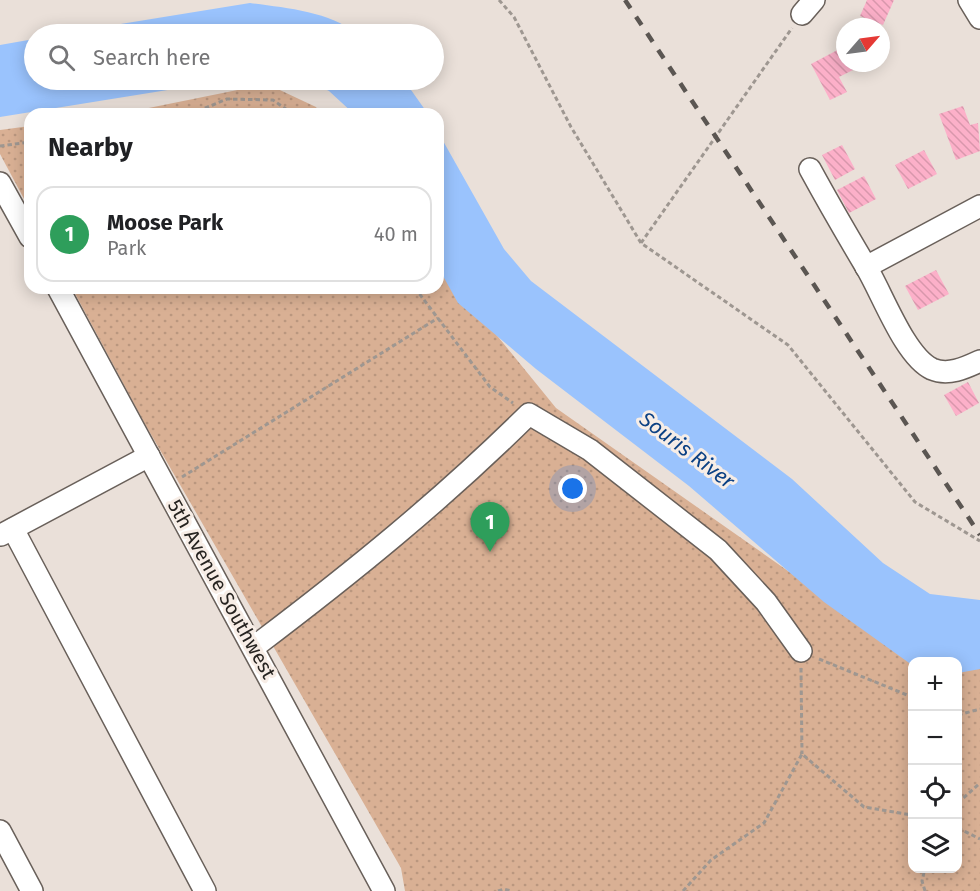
<!DOCTYPE html>
<html lang="en">
<head>
<meta charset="utf-8">
<style>
	:root { --surface:#fff; --page:#f2f2f2; --text:#202124; --muted:#757577; --line:#e0e0e0; --accent:#475ace }
	body { margin:0; font-family:"Fira Sans",sans-serif; background:var(--page); color:var(--text) }
	.controls { position:absolute; right:18px; bottom:18px; display:grid; overflow:hidden; border-radius:12px; box-shadow:0 3px 15px #0003 }
	.controls button { width:54px; height:54px; display:grid; place-items:center; padding:0; border:0; border-bottom:2px solid var(--line); background:var(--surface); color:var(--text); font:30px sans-serif }
	.compass { position:absolute; left:836px; top:18px; width:54px; height:54px; border-radius:50%; background:var(--surface); box-shadow:0 3px 15px #0003; rotate:62deg }
	.you { position:absolute; left:573px; top:489px; width:21px; height:21px; margin:-15px; border:4px solid #fff; border-radius:50%; background:#1a73e8; box-shadow:0 0 0 9px #1a73e833 }
	.badge { display:grid; place-items:center; width:39px; height:39px; border-radius:50%; background:var(--accent); color:#fff; font-size:20px; font-weight:700 }
	.pin { position:absolute; translate:-50% -50px; filter:drop-shadow(0 2px 3px #0008) }
	.pin::after { content:''; position:absolute; top:32px; width:21px; height:18px; background:inherit; clip-path:polygon(0 0,100% 0,50% 100%) }
	.list { margin:0; padding:0; list-style:none }
	h2 { display:flex; justify-content:space-between; align-items:center; height:78px; margin:0; padding:0 24px; font-size:26px }
	h2 small { font-size:20px; font-weight:400; color:var(--muted) }
	.list li { display:grid; grid-template-columns:39px 1fr auto; gap:18px; align-items:center; box-sizing:border-box; height:96px; margin:0 12px 12px; padding:0 12px; border:2px solid var(--line); border-radius:18px }
	.list b { display:block; font-size:22px; white-space:nowrap }
	.list p { margin:0; font-size:20px; white-space:nowrap; color:var(--muted) }
	.list em { font-size:20px; font-style:normal; color:var(--muted) }
	.icon { flex:none; width:33px; height:33px; fill:none; stroke:currentColor; stroke-width:2; stroke-linecap:round; stroke-linejoin:round }
	.map { position:relative; flex:none; width:980px; height:891px; overflow:hidden }
	.search { position:absolute; background:var(--surface); box-shadow:0 3px 15px #0003; left:24px; top:24px; width:420px; height:66px; display:flex; align-items:center; gap:15px; box-sizing:border-box; padding:0 21px; border-radius:33px; color:var(--muted); font-size:22px }
	.panel { position:absolute; background:var(--surface); box-shadow:0 3px 15px #0003; left:24px; top:108px; width:420px; height:186px; border-radius:18px }
	.map>svg:first-child { display:block }
	.park { fill:url(#park-dots); fill-rule:evenodd }
	.water { fill:#9ac3fd }
	.building { fill:url(#building-back-hatch) }
	.lines { fill:none; stroke-linecap:round; stroke-linejoin:round }
	.minor-casing { stroke:#69605a; stroke-width:24 }
	.path { stroke:#9e9791; stroke-width:3; stroke-dasharray:4.5 3; stroke-linecap:butt }
	.minor { stroke:#fff; stroke-width:21 }
	.rail { stroke:#5b5652; stroke-width:4.5; stroke-dasharray:10 10; stroke-linecap:butt }
	.labels { text-anchor:middle; dominant-baseline:central; stroke-width:6; stroke-linejoin:round; paint-order:stroke }
	.street-label { font-size:20px; fill:#262320; stroke:#f7ede6 }
	.water-label { font-size:21px; font-style:italic; fill:#0c4184; stroke:#f7ede6 }
</style>
</head>
<body>
<div class="map">
<svg width="980" height="891" viewBox="0 0 980 891">
	<defs>
		<pattern id="park-dots" width="8" height="8" patternUnits="userSpaceOnUse" patternTransform="scale(1.5)"><rect width="8" height="8" fill="#d9b094"/><path d="M2 2h.1M6 6h.1" fill="none" stroke="#ba977f" stroke-width="1.8" stroke-linecap="round"/></pattern>
		<pattern id="building-back-hatch" width="6" height="6" patternUnits="userSpaceOnUse" patternTransform="scale(1.5)"><rect width="6" height="6" fill="#fcb0c9"/><path d="M-1 5l2 2M0 0l6 6M5-1l2 2" fill="none" stroke="#d897ac"/></pattern>
	</defs>
	<rect width="100%" height="100%" fill="#eae0d9"/>
	<g class="park">
		<polygon points="267,84 316,107 321,114 119,114"/>
		<polygon points="30,126 30,210 0,154 0,130"/>
		<path d="M438,263L556,408L865,625L980,659V891H405L401,868L145,424L72,288H438ZM912,662H958V868H912Z"/>
	</g>
	<g class="water">
		<path d="M250,3C285,8 329,11 357,34H59Z"/>
		<polygon points="34,39 34,80 205,80 180,88 0,117 0,45"/>
		<polygon points="307,80 404,80 428,114 354,114 329,91"/>
		<polygon points="438,132 504,249 531,281 792,479 883,563 930,594 980,600 980,669 958,673 958,662 912,662 912,665 824,602 689,486 536,369 458,303 438,267"/>
	</g>
	<g class="building">
		<polygon points="867,0 894,0 883,25 860,16"/>
		<polygon points="845,46 845,63 855,63 857,68 839,77 847,92 830,100 811,64"/>
		<polygon points="963,106 970,125 978,123 980,151 956,160 939,114"/>
		<polygon points="842,145 855,169 835,180 822,155"/>
		<polygon points="924,150 937,174 908,189 895,165"/>
		<polygon points="864,176 876,199 849,213 837,190"/>
		<polygon points="936,270 949,294 918,310 905,286"/>
		<polygon points="968,382 979,403 956,416 944,395"/>
	</g>
	<g class="lines">
		<g class="minor-casing">
			<g id="minor">
				<polyline points="969,0 980,18"/>
				<polyline points="802,14 814,0"/>
				<path d="M810,169C828,202 846,233 865,265C881,290 904,356 932,369C948,376 965,368 980,361"/>
				<polyline points="0,183 30,237"/>
				<polyline points="866,267 980,206"/>
				<polyline points="58,288 384,891"/>
				<polyline points="13,529 205,891"/>
				<polyline points="1,535 149,456"/>
				<path d="M254,647C352,573 442,500 529,414L590,450L718,550L766,602L801,651"/>
				<polyline points="0,831 32,891"/>
			</g>
		</g>
		<g class="path">
			<polyline points="499,0 514,17 571,127 641,243 788,345 915,502 980,541"/>
			<polyline points="191,114 227,99 273,100 293,114"/>
			<polyline points="0,146 30,142"/>
			<polyline points="641,243 792,28"/>
			<polyline points="415,288 490,387 513,403"/>
			<polyline points="182,477 438,318"/>
			<polyline points="819,659 912,697"/>
			<polyline points="801,668 802,754"/>
			<polyline points="958,715 980,709"/>
			<polyline points="958,803 980,783"/>
			<polyline points="958,828 980,839"/>
			<polyline points="498,891 504,889 511,891"/>
			<polyline points="683,891 711,860 764,823 802,754 864,807 912,815"/>
			<polyline points="925,891 922,881 925,868"/>
		</g>
		<use href="#minor" class="minor"/>
		<polyline class="rail" points="625,0 980,535"/>
	</g>
	<g class="labels">
		<g class="street-label">
			<text transform="translate(222 589) rotate(61)">5th Avenue Southwest</text>
		</g>
		<g class="water-label">
			<text transform="translate(687 450) rotate(37)">Souris River</text>
		</g>
	</g>
</svg>
<div class="controls">
<button>+</button>
<button>−</button>
<button><svg class="icon" aria-label="locate" viewBox="0 0 24 24"><circle cx="12" cy="12" r="6"/><path d="M12 2v4M12 18v4M2 12h4M18 12h4"/></svg></button>
<button><svg class="icon" aria-label="layers" viewBox="0 0 24 24"><path d="M12 4l9 5-9 5-9-5zM3 14l9 5 9-5"/></svg></button>
</div>
<svg class="compass" viewBox="-18 -18 36 36"><path d="M0-13l5 13h-10z" fill="#e53935"/><path d="M0 13l5-13h-10z" fill="#757577"/></svg>
<div class="you"></div>
<div class="pin badge" style="left:490px;top:552px;background:#2e9e5b">1</div>
<div class="search"><svg class="icon" aria-label="search" viewBox="0 0 24 24"><circle cx="10" cy="10" r="6"/><path d="M15 15l6 6"/></svg>Search here</div>
<section class="panel">
<h2>Nearby<small></small></h2>
<ul class="list">
<li><span class="badge" style="background:#2e9e5b">1</span><div><b>Moose Park</b><p>Park</p></div><em>40 m</em></li>
</ul>
</section>
</div>
</body>
</html>
